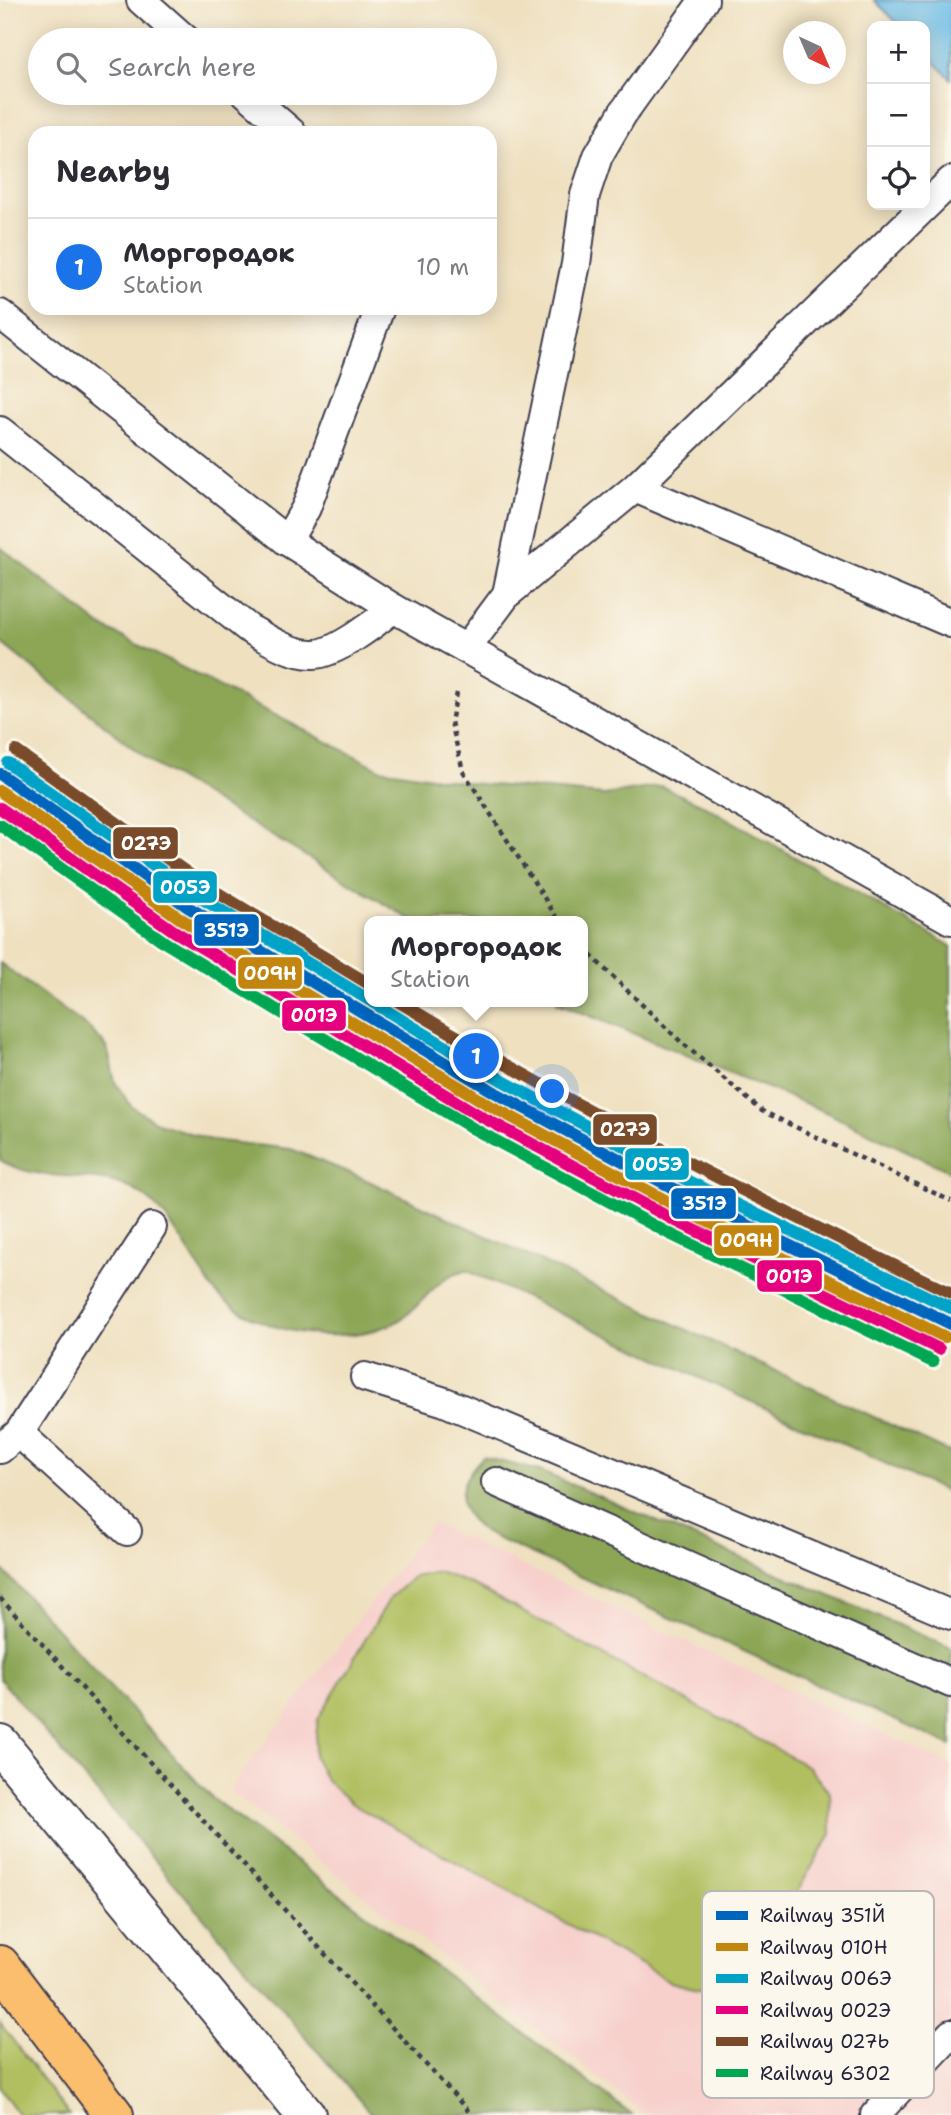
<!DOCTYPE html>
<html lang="en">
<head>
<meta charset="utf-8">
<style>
	:root { --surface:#fff; --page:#f2f2f3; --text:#2b2b33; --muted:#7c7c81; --line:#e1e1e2; --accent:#1a73e8 }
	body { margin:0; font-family:"Shantell Sans",sans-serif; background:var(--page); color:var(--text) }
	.controls { position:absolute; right:21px; top:21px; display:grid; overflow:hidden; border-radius:14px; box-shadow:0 4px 18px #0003 }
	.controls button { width:63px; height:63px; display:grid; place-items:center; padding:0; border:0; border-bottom:2px solid var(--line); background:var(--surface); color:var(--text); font:35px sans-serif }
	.compass { position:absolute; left:783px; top:21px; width:63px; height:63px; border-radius:50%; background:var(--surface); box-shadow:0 4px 18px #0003; rotate:136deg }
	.you { position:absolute; left:553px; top:1092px; width:24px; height:24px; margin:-18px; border:5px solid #fff; border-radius:50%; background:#1a73e8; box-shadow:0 0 0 10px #1a73e833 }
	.badge { display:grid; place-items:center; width:46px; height:46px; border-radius:50%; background:var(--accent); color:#fff; font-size:23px; font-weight:700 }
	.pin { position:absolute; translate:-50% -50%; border:4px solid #fff; box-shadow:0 2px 7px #0006 }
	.popup { position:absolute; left:364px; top:916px; width:224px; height:91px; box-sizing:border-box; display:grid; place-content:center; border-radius:14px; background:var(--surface); filter:drop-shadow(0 2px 5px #0005); font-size:23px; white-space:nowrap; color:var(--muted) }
	.popup b { font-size:26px; color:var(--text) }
	.popup::after { content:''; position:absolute; left:50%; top:100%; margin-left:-14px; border:14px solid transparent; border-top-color:var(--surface) }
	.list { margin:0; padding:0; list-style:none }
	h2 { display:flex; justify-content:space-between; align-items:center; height:91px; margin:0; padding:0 28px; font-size:30px }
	h2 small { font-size:23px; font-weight:400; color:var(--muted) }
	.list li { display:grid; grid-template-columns:46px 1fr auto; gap:21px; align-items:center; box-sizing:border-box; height:98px; padding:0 28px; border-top:2px solid var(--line) }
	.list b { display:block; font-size:26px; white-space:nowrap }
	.list p { margin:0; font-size:23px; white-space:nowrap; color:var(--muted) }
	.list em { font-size:23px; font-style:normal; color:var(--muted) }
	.icon { flex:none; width:38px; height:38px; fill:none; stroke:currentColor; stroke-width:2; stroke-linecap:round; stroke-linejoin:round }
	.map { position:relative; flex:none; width:951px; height:2115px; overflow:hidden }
	.search { position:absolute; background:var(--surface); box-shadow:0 4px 18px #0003; left:28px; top:28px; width:469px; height:77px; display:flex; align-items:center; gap:18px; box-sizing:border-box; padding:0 24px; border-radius:38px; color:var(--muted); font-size:26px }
	.panel { position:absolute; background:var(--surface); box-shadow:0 4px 18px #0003; left:28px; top:126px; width:469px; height:189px; border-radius:21px }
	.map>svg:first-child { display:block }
	.built { fill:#f7d0cc }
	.green { fill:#b1bf61; stroke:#6a704e; stroke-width:2 }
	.forest { fill:#8ca657; stroke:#576449; stroke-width:2 }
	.water { fill:#6abce6; stroke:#466f90; stroke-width:2 }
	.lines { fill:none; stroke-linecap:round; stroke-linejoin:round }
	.service-casing { stroke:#413e4f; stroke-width:32 }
	.tertiary-casing { stroke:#413e4f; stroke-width:42 }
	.trunk-casing { stroke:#413e4f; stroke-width:42 }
	.path { stroke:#413e4f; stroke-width:4.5; stroke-dasharray:5 5; stroke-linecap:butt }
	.service { stroke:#fff; stroke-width:28 }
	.tertiary { stroke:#fff; stroke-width:38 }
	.trunk { stroke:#fbbe6e; stroke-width:38 }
	.rail-1-casing { stroke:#fbf7ec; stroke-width:18 }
	.rail-2-casing { stroke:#fbf7ec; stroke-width:18 }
	.rail-3-casing { stroke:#fbf7ec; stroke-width:18 }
	.rail-4-casing { stroke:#fbf7ec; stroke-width:18 }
	.rail-5-casing { stroke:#fbf7ec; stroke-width:18 }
	.rail-6-casing { stroke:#fbf7ec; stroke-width:18 }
	.rail-1 { stroke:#0065bd; stroke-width:12 }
	.rail-2 { stroke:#c2850f; stroke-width:12 }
	.rail-3 { stroke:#02a2c7; stroke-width:12 }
	.rail-4 { stroke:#e5007d; stroke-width:12 }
	.rail-5 { stroke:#7a4b2a; stroke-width:12 }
	.rail-6 { stroke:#00a651; stroke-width:12 }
	.key { fill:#fbf7ec; stroke:#bab7b7; stroke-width:2 }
	.key-label { font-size:19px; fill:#22223b }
	.line-badge { stroke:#fbf7ec; stroke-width:2.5 }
	.badge-label { font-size:19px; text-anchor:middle; font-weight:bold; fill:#fff }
</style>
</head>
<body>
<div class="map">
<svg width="951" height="2115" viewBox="0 0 951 2115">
	<rect width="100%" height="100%" fill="#fbf7ec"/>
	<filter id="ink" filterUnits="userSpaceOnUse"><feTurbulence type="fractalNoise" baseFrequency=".0143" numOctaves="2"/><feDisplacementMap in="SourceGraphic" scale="14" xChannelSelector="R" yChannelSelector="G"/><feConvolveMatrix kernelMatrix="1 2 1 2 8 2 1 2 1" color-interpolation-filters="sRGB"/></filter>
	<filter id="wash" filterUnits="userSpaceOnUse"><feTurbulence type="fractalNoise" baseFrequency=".00686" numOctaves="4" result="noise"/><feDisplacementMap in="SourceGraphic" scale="28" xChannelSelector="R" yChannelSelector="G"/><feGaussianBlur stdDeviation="1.57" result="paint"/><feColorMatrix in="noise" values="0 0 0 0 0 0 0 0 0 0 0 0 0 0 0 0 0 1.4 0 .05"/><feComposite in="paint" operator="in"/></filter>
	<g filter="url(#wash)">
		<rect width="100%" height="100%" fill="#efe0c0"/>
		<polygon class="built" points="432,1523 951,1765 951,2115 646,2115 229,1790"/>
		<g class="green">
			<path d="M439,1572L473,1585L773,1747L808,1767L830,1793L831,1834L752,1969C720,1995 704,1991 668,1980L352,1804L326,1780L314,1756L318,1719L390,1598L413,1577Z"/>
			<polygon points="0,2023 69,2115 19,2115 0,2088"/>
		</g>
		<g class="forest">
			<polygon points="0,547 101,626 380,769 470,783 604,795 661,786 707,807 951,946 951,1172 819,1109 556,1002 583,1002 583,921 413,921 153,764 0,642"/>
			<path d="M0,963L90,1029L107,1047L115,1082L131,1106L158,1123L211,1140L291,1149L360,1177L951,1453V1494L466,1270C432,1277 420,1313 390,1325C335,1346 260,1334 216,1293C210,1287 206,1278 201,1271C183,1243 167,1211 139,1193C99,1167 40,1186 0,1160Z"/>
			<path d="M483,1457L540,1471L951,1648V1746L485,1533C452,1508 456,1484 483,1457Z"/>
			<polygon points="0,1567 212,1798 632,2115 372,2115 0,1679"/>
		</g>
		<polygon class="water" points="874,0 951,0 951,79 925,52 925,26 900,26"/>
	</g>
	<g filter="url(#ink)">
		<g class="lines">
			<g class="service-casing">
				<g id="service">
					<polyline points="141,0 186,40"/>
					<polyline points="246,93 292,133"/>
					<polyline points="0,314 287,541 393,608 951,920"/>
					<path d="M0,431L248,628C267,639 290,654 313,654C334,655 377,622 393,608"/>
					<polyline points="635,488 951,623"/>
					<polyline points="287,541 306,508 380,308"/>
					<polyline points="507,594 576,264 585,195 598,156 623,113 704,0"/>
					<polyline points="466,649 507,594 635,488 951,181"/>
					<polyline points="365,1377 445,1402 951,1615"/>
					<polyline points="19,1433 152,1227"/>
					<polyline points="0,1449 19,1433 127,1531"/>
					<polyline points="496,1482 951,1683"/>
					<polyline points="875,2115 951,2034"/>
				</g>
			</g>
			<g class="tertiary-casing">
				<polyline id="tertiary" points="0,1744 306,2115"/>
			</g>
			<g class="trunk-casing">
				<polyline id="trunk" points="0,1965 114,2115"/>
			</g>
			<g class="path">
				<polyline points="457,693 451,722 463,771 559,921"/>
				<polyline points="583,948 680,1041 762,1111 951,1201"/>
				<polyline points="0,1598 472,2115"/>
				<polyline points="788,1975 874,2054"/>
			</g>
			<use href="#service" class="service"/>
			<use href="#tertiary" class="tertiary"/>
			<use href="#trunk" class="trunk"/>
			<g class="rail-1-casing">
				<polyline id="rail-1" points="0,774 188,907 496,1093 686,1195 951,1324"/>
			</g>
			<g class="rail-2-casing">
				<polyline id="rail-2" points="0,791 181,919 489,1105 680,1208 945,1337"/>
			</g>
			<g class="rail-3-casing">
				<g id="rail-3">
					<polyline points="8,763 196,895 369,1000"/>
					<polyline points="372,1002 503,1081 692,1183 951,1308"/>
				</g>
			</g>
			<g class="rail-4-casing">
				<polyline id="rail-4" points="0,808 174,931 482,1117 674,1220 939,1349"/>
			</g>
			<g class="rail-5-casing">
				<g id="rail-5">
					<polyline points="16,751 203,884 369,984"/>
					<path d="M399,1002C578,1110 763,1202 951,1293"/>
				</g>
			</g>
			<g class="rail-6-casing">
				<polyline id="rail-6" points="0,825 166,943 474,1129 668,1233 933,1362"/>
			</g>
			<use href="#rail-1" class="rail-1"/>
			<use href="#rail-2" class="rail-2"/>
			<use href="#rail-3" class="rail-3"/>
			<use href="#rail-4" class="rail-4"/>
			<use href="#rail-5" class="rail-5"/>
			<use href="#rail-6" class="rail-6"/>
		</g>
	</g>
	<rect x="702" y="1891" width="232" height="207" rx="10" class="key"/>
	<rect x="716" y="1911" width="32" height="9" fill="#0065bd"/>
	<rect x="716" y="1943" width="32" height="8" fill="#c2850f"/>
	<rect x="716" y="1974" width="32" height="9" fill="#02a2c7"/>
	<rect x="716" y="2006" width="32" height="8" fill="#e5007d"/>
	<rect x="716" y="2037" width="32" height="9" fill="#7a4b2a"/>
	<rect x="716" y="2069" width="32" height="8" fill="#00a651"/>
	<g class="key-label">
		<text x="760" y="1922">Railway 351Й</text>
		<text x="760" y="1954">Railway 010Н</text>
		<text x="760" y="1985">Railway 006Э</text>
		<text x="760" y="2017">Railway 002Э</text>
		<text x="760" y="2048">Railway 027Ь</text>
		<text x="760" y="2080">Railway 6302</text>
	</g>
	<g class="line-badge">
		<rect x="112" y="826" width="67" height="34" rx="7" fill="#7a4b2a"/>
		<rect x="152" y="870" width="66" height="34" rx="7" fill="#02a2c7"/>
		<rect x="193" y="913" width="67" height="34" rx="7" fill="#0065bd"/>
		<rect x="237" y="956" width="66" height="34" rx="7" fill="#c2850f"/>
		<rect x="281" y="999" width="66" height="33" rx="7" fill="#e5007d"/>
		<rect x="592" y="1113" width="66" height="33" rx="7" fill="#7a4b2a"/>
		<rect x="624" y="1147" width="66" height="34" rx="7" fill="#02a2c7"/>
		<rect x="670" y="1187" width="67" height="33" rx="7" fill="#0065bd"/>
		<rect x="713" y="1224" width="67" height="33" rx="7" fill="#c2850f"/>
		<rect x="756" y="1259" width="67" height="34" rx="7" fill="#e5007d"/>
	</g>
	<g class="badge-label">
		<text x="146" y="850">027Э</text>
		<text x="185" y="894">005Э</text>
		<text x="226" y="937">351Э</text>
		<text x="270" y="980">009Н</text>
		<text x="314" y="1022">001Э</text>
		<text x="625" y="1136">027Э</text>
		<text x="657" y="1171">005Э</text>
		<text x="704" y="1210">351Э</text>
		<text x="746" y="1247">009Н</text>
		<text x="789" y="1283">001Э</text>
	</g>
</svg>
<div class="controls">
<button>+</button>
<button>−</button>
<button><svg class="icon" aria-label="locate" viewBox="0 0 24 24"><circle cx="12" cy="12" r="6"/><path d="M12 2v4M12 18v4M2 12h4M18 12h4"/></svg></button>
</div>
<svg class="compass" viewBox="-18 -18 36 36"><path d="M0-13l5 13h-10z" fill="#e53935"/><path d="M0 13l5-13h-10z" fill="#7c7c81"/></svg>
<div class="you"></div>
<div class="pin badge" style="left:476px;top:1056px">1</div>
<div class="popup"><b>Моргородок</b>Station</div>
<div class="search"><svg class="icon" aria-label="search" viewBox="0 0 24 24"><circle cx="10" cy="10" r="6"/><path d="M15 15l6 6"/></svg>Search here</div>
<section class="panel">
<h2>Nearby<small></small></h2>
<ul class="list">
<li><span class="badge">1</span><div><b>Моргородок</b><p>Station</p></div><em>10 m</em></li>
</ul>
</section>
</div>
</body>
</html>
